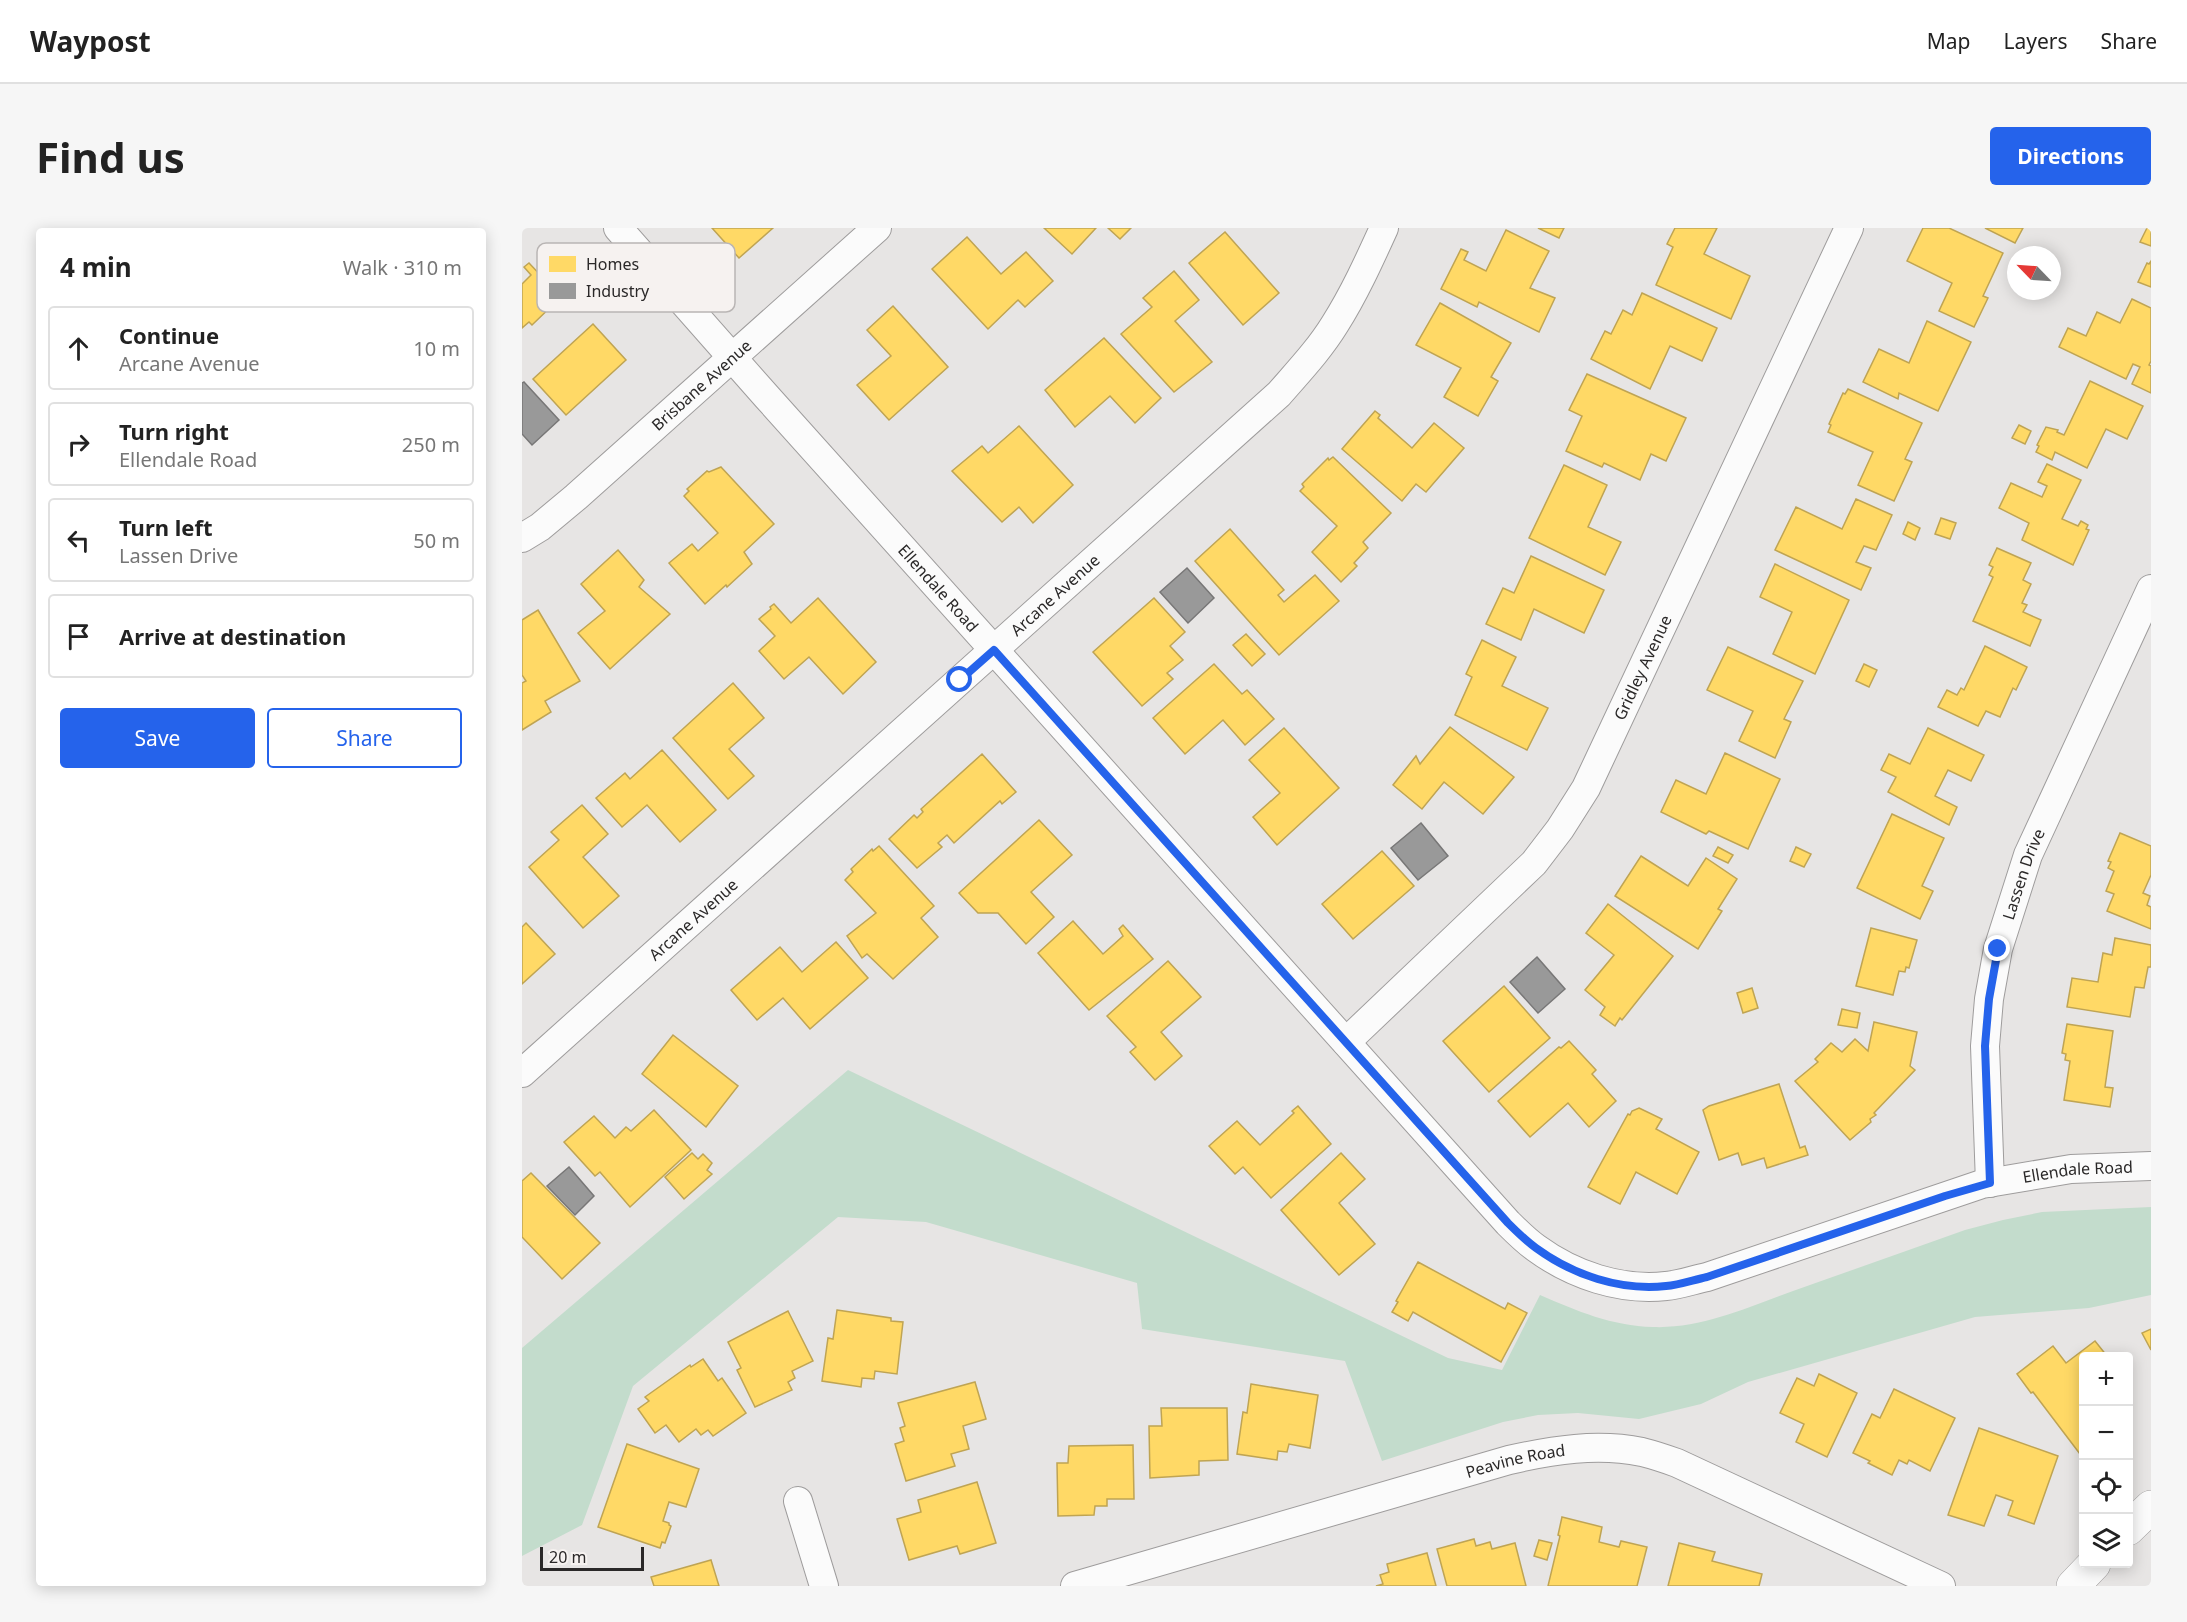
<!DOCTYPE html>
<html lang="en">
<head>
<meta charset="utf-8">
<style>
	:root { --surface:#fff; --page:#f6f6f6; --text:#222; --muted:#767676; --line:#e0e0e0; --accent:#2563eb }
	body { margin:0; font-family:"Noto Sans",sans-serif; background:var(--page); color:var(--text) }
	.controls { position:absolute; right:18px; bottom:18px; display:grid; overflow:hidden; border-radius:6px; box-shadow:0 3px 15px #0003 }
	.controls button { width:54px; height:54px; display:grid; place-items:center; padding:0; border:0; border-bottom:2px solid var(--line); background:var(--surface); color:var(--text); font:30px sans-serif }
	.compass { position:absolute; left:1485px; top:18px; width:54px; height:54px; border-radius:50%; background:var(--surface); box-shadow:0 3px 15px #0003; rotate:295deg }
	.scale { position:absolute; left:18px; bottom:15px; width:104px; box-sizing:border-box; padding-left:6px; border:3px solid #2a2828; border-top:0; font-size:16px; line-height:21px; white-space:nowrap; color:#2a2828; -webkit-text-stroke:4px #f6f2f0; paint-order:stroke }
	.stop { position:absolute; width:18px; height:18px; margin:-14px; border:4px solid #2563eb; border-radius:50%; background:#fff }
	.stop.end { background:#2563eb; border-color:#fff; box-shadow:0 2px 6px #0008 }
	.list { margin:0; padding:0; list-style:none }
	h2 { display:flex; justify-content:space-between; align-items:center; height:78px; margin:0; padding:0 24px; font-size:26px }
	h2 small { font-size:20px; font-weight:400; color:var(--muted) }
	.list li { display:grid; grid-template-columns:39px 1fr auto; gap:18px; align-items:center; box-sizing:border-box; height:84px; margin:0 12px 12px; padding:0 12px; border:2px solid var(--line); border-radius:6px }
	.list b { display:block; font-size:22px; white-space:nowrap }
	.list p { margin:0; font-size:20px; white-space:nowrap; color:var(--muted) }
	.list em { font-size:20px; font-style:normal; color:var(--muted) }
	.actions { display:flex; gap:12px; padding:18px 24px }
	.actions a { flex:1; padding:14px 0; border:2px solid var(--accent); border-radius:6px; text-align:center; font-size:21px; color:var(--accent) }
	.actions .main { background:var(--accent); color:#fff }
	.icon { flex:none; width:33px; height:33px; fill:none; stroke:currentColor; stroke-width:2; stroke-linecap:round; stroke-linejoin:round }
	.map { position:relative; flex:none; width:1629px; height:1358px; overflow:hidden; border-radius:6px }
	header { display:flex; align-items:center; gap:36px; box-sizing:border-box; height:84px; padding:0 30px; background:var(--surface); border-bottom:2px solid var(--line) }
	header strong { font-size:28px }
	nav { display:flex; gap:33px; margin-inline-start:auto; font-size:21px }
	.intro { display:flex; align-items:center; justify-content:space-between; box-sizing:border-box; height:144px; padding:0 36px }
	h1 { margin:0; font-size:42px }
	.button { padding:15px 27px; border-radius:6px; background:var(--accent); color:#fff; font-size:21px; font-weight:700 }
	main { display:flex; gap:36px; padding:0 36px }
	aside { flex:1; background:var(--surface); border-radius:6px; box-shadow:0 3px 15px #0003 }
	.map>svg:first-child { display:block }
	.green { fill:#c3dccc }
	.homes { fill:#ffd966; stroke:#bfa453; stroke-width:1.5 }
	.industry { fill:#999; stroke:#787777; stroke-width:1.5 }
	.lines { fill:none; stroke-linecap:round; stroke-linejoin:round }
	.street-casing { stroke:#9e9c9c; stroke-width:30 }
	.secondary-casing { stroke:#9e9c9c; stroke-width:34 }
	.street { stroke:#fbfbfb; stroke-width:28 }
	.secondary { stroke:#fbfbfb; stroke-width:33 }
	.route { stroke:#2563eb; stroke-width:8 }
	.labels { text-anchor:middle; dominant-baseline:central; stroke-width:6; stroke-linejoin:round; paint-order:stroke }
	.street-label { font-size:16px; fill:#2a2828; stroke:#f6f2f0 }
	.key { fill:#f6f2f0; stroke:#b9b5b4; stroke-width:1.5 }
	.key-label { font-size:16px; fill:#2a2828 }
</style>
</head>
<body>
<header>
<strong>Waypost</strong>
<nav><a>Map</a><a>Layers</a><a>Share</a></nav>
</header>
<div class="intro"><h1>Find us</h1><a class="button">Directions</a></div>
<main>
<aside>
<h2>4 min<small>Walk · 310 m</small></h2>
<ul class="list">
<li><svg class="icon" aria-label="ahead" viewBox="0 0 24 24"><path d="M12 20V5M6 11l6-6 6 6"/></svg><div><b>Continue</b><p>Arcane Avenue</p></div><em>10 m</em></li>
<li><svg class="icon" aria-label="right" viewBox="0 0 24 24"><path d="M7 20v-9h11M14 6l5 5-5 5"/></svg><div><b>Turn right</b><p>Ellendale Road</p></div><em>250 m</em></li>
<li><svg class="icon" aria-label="left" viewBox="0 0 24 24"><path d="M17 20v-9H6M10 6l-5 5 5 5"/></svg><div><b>Turn left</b><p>Lassen Drive</p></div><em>50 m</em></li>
<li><svg class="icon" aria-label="arrive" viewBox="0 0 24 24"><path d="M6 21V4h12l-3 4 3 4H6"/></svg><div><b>Arrive at destination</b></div></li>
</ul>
<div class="actions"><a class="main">Save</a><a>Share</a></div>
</aside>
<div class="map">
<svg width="1629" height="1358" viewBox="0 0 1629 1358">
	<rect width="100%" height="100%" fill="#e7e5e4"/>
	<path class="green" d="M326,842L926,1130L980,1142L1018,1067C1055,1083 1090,1098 1131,1099C1179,1101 1227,1079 1271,1063C1328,1043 1386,1022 1443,1002L1481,992L1520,984L1629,979V1067L1567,1080L1453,1089L1226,1154L1179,1176L1117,1191L1056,1185L1016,1187L981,1194L860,1233L823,1133L620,1101L615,1055L404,994L316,989L111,1158L60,1297L0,1328V1120Z"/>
	<g class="homes">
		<polygon points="190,0 251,0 217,30"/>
		<polygon points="522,0 574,0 550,26"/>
		<polygon points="586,0 609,0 598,11"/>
		<polygon points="1016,0 1042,0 1037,10"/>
		<polygon points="1153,0 1195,0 1182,26 1228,48 1209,91 1134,57 1151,19 1145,16"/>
		<polygon points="1401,0 1427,0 1481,25 1461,68 1466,70 1452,99 1417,83 1430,55 1385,33"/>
		<polygon points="1463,0 1501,0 1493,15"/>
		<polygon points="1625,0 1629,0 1629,18 1618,14"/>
		<polygon points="984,2 1027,23 1008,60 1033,70 1017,104 957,74 955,79 919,61 939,21 946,24 942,32 964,43"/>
		<polygon points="703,4 757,65 721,97 667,35"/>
		<polygon points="445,9 479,46 504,24 531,53 503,79 496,72 466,101 410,41"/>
		<polygon points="1629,33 1629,59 1616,54 1625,35 1627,36"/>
		<polygon points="7,35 39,69 10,97 7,94 0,100 0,56 9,47 2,39"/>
		<polygon points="652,43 677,72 653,93 690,134 652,164 599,106 630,79 621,70"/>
		<polygon points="1120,65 1195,100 1180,133 1148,118 1128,161 1069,131 1083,103 1089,106 1101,82 1110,87"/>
		<polygon points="1610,71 1629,80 1629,133 1627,137 1629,138 1629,165 1610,156 1618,139 1611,136 1604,151 1537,119 1546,100 1564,108 1575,84 1598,95"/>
		<polygon points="918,75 989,115 969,149 976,153 956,188 922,169 939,140 894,117"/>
		<polygon points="371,78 426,139 367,192 335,157 369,128 345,102"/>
		<polygon points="1405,93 1449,114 1416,183 1377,165 1376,171 1341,154 1357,121 1387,135"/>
		<polygon points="71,96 104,132 44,187 11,151"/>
		<polygon points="582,110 639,170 613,195 588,168 553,199 523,162"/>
		<polygon points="1065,146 1164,190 1144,233 1129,226 1118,252 1082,235 1080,239 1044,223 1060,188 1047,182"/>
		<polygon points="1568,153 1621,178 1605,211 1584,201 1565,240 1533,224 1530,232 1514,224 1517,218 1515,217 1524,199 1536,202 1535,204 1542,207"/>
		<polygon points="1326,161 1400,195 1383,231 1390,234 1372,273 1336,257 1351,224 1306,204 1309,197 1307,196 1321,165 1323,166"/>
		<polygon points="853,183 858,187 856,190 890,220 912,195 942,220 904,264 894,256 880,273 820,221"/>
		<polygon points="1497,197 1509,203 1503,216 1490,210"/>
		<polygon points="497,198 551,257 511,295 497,279 480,294 430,243 460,218 466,225"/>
		<polygon points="811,229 869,285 841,314 846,320 832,335 835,338 819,354 790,324 815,298 778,263 782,259 780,256 806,230 807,232"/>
		<polygon points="1525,236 1559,252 1540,291 1556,298 1559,293 1566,297 1564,301 1567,302 1551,337 1500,312 1507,295 1477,280 1489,255 1520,269 1525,258 1516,254"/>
		<polygon points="1042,237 1085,257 1066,299 1099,314 1083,347 1007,310"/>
		<polygon points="199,239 252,296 222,324 230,336 205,359 204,357 183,376 147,335 170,316 176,323 196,305 162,268 167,263 165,261 185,243 187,244"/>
		<polygon points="1334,271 1370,287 1354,322 1342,318 1334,334 1349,340 1339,362 1253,322 1274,279 1320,301"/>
		<polygon points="1419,290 1434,295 1428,311 1413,306"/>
		<polygon points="1386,294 1398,300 1393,312 1381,306"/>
		<polygon points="708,301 762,362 756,367 762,374 793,347 817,373 757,427 673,333"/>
		<polygon points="1475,320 1509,335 1501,352 1509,356 1500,375 1505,377 1501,384 1519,392 1508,418 1451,393 1471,349 1467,347 1471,339 1467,337"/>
		<polygon points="96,322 122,352 117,359 148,386 88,441 56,405 83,383 59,356"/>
		<polygon points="1009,328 1082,362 1062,405 1012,381 999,412 964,396 981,360 992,365"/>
		<polygon points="1253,336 1327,372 1293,446 1251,426 1270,384 1238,369"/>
		<polygon points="296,370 354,434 321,466 287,429 262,451 237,423 253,408 237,391 249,381 248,379 252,376 269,395"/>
		<polygon points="632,370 663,404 648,418 661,432 645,445 651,451 620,478 571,424"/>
		<polygon points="16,382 58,453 23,473 29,484 0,502 0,455 4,453 0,447 0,392"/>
		<polygon points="724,406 743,426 730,438 711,417"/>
		<polygon points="960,412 994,429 980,458 1026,480 1005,522 933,487 950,449 944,446"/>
		<polygon points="1463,418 1505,439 1494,462 1491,460 1478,489 1464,483 1456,498 1416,479 1425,462 1435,467 1439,460 1442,462"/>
		<polygon points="1206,419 1281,453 1262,491 1269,494 1253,530 1217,513 1231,483 1185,462"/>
		<polygon points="692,436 720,466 725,462 752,491 723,517 701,492 663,526 631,490"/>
		<polygon points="1342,436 1355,442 1347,459 1334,453"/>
		<polygon points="211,455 242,490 207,521 232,548 206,571 151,510"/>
		<polygon points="928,499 992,549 961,586 922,554 900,581 871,557 894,528 898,536"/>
		<polygon points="762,500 817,560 755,617 731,589 758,565 727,532"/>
		<polygon points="1406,500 1462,527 1449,553 1426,542 1413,568 1435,579 1427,597 1366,564 1374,549 1359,542 1367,526 1388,536"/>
		<polygon points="140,522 194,582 158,614 125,577 100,599 74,570 103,545 108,551"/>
		<polygon points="1203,525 1258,551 1226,621 1187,603 1184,606 1139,584 1154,552 1184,566"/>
		<polygon points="460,526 494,564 480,576 478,573 432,615 425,607 416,615 420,619 395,640 367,611 392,587 395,590 401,584 399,581"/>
		<polygon points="60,577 86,606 61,629 97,668 61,700 7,639 37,612 29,604"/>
		<polygon points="1370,586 1422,610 1400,658 1411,663 1398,691 1335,660"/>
		<polygon points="517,592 550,627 509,664 532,689 504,716 476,685 456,685 437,665"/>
		<polygon points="1598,605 1629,618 1629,647 1621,665 1628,668 1625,677 1629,679 1629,701 1585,683 1592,666 1584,663 1592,643 1586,640 1589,634 1586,633"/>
		<polygon points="357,618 412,678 399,690 416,709 371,751 345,726 340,730 325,708 354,685 323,652 331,644 329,641 350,621 351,623"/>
		<polygon points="1196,619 1211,627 1206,635 1191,628"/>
		<polygon points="1274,619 1289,626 1282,639 1268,633"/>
		<polygon points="860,623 892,658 831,711 800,676"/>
		<polygon points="1119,628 1166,658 1184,630 1215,651 1196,681 1200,683 1176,721 1093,668"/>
		<polygon points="1086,676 1151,728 1100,792 1098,790 1093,798 1078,787 1083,779 1063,762 1092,727 1064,705"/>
		<polygon points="551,693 581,726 601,708 597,701 601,697 631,731 567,782 516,725"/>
		<polygon points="4,695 33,726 0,756 0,699"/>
		<polygon points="1349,700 1395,712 1387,740 1384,739 1383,744 1377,743 1371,767 1334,758"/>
		<polygon points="1593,710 1629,717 1629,739 1626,739 1622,760 1613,759 1608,789 1545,779 1550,750 1576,754 1581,725 1590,727"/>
		<polygon points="314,714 346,750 288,801 261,770 235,792 209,762 258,719 280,744"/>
		<polygon points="646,733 679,769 639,804 660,828 633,852 608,824 614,819 585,788"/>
		<polygon points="982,758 1028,810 967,864 921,813"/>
		<polygon points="1230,760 1236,780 1221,785 1215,765"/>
		<polygon points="1320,781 1338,785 1335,800 1316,797"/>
		<polygon points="1352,794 1395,804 1388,838 1393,842 1352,885 1354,887 1348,891 1349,894 1328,912 1273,853 1296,834 1293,831 1309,815 1320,824 1333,811 1346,823"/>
		<polygon points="1545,796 1591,803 1583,859 1591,860 1588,879 1542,872 1548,833 1543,832 1544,826 1540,825"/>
		<polygon points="151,807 216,858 184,899 120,846"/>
		<polygon points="1047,813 1074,842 1070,846 1094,873 1067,899 1046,875 1008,909 976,873 1037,819 1039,820"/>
		<polygon points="1257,856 1278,920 1283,918 1286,927 1245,940 1242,930 1220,937 1216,925 1197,932 1181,882 1187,878"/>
		<polygon points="776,878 809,916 749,970 721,939 713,946 687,918 715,893 738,917 772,885 770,883"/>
		<polygon points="1117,880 1140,891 1134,901 1177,924 1155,966 1114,944 1098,976 1066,959 1106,886 1108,887 1110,883"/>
		<polygon points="132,882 169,922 108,979 78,944 73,948 42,914 72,888 93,910 104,899 109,903"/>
		<polygon points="170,925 176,931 181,926 190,935 185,942 190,946 162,971 143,949"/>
		<polygon points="819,925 843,951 817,975 853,1016 817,1047 759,982"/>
		<polygon points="9,945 78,1015 40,1051 0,1009 0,953"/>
		<polygon points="896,1034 983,1081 986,1075 1005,1085 979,1134 891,1084 886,1093 870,1084 876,1074 874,1073"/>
		<polygon points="315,1082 369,1090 369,1093 381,1094 375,1146 353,1143 352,1151 340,1150 339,1159 300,1153 306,1110 311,1111"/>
		<polygon points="266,1083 291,1133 270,1143 273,1150 266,1154 270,1162 233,1179 215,1142 219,1140 206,1114"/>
		<polygon points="1629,1101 1629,1122 1620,1105"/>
		<polygon points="1573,1113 1585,1128 1562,1128 1562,1224 1558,1226 1511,1164 1509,1165 1495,1146 1531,1118 1544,1135"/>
		<polygon points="181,1131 196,1153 200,1150 224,1185 191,1208 186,1202 179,1207 174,1201 157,1214 144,1197 133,1205 116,1181 127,1173 123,1169 168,1137 169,1139"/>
		<polygon points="1297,1146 1335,1165 1305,1229 1274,1214 1282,1196 1258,1185 1275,1150 1292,1158"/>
		<polygon points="453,1154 464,1191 441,1198 447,1221 429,1226 433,1238 384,1253 373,1216 382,1213 378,1200 383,1198 376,1175"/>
		<polygon points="729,1156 796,1167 788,1220 767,1216 765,1224 756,1223 755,1232 715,1226 721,1184 725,1185"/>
		<polygon points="1372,1161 1433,1190 1408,1243 1387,1232 1385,1236 1377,1232 1370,1247 1346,1235 1348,1233 1331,1225 1350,1186 1358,1190"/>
		<polygon points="639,1180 705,1180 706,1232 677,1233 677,1247 628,1250 627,1198 640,1198"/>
		<polygon points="1457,1200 1536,1228 1512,1296 1486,1287 1491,1273 1474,1267 1462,1298 1426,1287"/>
		<polygon points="105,1216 177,1241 164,1279 147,1274 141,1293 147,1295 147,1297 149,1298 143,1315 140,1314 138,1320 76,1299"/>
		<polygon points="611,1217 612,1271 585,1271 585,1278 573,1278 572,1287 536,1288 535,1235 546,1235 547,1218"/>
		<polygon points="455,1254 474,1315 438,1326 435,1318 387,1332 375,1291 399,1284 396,1272"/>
		<polygon points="1040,1289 1080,1299 1077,1314 1097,1319 1099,1313 1125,1319 1115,1358 1026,1358 1038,1308 1036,1307"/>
		<polygon points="952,1311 954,1318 968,1314 970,1321 993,1315 1004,1358 925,1358 915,1321"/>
		<polygon points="1017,1312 1030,1315 1025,1332 1012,1328"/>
		<polygon points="1157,1315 1193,1324 1190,1333 1240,1346 1237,1358 1146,1358"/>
		<polygon points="905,1325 914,1358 854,1358 861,1356 858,1347 867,1344 865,1336"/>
		<polygon points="189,1332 197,1358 132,1358 129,1349"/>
	</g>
	<g class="industry">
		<polygon points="2,154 37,192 10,217 0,206 0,155"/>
		<polygon points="665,340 692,370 666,395 638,364"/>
		<polygon points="899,595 926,628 896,652 869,620"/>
		<polygon points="1015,729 1043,761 1016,785 988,754"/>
		<polygon points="47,939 72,968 53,987 25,958"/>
	</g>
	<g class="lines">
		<g class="street-casing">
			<g id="street">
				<path id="s1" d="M96,0L245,169L986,995C995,1004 1004,1013 1014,1020C1051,1047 1098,1063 1144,1058C1157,1057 1171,1052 1185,1049L1460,956L1549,941L1629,938"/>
				<path id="s2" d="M0,310L18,299L54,269L355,0"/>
				<path id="s3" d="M824,814L1012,635L1038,601L1064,560L1327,0"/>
				<path id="s4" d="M0,845L757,166C777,143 797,122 813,96C832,66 847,33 862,0"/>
				<path id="s5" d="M1468,955L1463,818L1467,771L1476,721L1506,627L1629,361"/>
				<polyline points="276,1273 302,1358"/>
				<path id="s6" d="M553,1358L987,1232C1031,1222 1075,1215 1120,1224C1132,1227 1144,1231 1155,1235L1419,1358"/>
			</g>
		</g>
		<g class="secondary-casing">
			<g id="secondary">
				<polyline points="1606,1301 1629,1279"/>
				<polyline points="1551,1358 1572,1336"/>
			</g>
		</g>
		<use href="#street" class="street"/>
		<use href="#secondary" class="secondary"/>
	</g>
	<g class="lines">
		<path class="route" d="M438,452L472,422L986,995C995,1004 1004,1013 1014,1020C1051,1047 1098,1063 1144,1058C1157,1057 1171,1052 1185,1049L1423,968L1468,955L1463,818L1467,771L1476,721"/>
	</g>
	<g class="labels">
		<g class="street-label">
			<text stroke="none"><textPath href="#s2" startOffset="236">Brisbane Avenue</textPath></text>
			<text stroke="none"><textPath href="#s1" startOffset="482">Ellendale Road</textPath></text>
			<text stroke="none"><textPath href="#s4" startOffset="716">Arcane Avenue</textPath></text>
			<text stroke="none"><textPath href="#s3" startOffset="484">Gridley Avenue</textPath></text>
			<text stroke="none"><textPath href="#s5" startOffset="314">Lassen Drive</textPath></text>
			<text stroke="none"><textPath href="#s4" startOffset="230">Arcane Avenue</textPath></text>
			<text stroke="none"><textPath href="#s1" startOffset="1940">Ellendale Road</textPath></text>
			<text stroke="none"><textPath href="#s6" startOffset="458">Peavine Road</textPath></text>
		</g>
	</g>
	<rect x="15" y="15" width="198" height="69" rx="9" class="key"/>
	<rect x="27" y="28" width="27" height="16" fill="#ffd966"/>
	<rect x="27" y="55" width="27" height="16" fill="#999"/>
	<g class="key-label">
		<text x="64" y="42">Homes</text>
		<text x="64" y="69">Industry</text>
	</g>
</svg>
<div class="controls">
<button>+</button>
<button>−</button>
<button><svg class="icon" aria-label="locate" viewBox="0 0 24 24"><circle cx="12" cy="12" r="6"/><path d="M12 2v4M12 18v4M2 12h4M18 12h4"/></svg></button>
<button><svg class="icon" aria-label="layers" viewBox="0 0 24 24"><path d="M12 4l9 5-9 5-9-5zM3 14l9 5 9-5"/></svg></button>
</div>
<svg class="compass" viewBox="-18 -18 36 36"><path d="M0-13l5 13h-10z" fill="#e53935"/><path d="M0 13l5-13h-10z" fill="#767676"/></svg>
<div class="scale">20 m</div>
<div class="stop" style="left:438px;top:452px"></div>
<div class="stop end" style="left:1476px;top:721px"></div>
</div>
</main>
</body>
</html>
